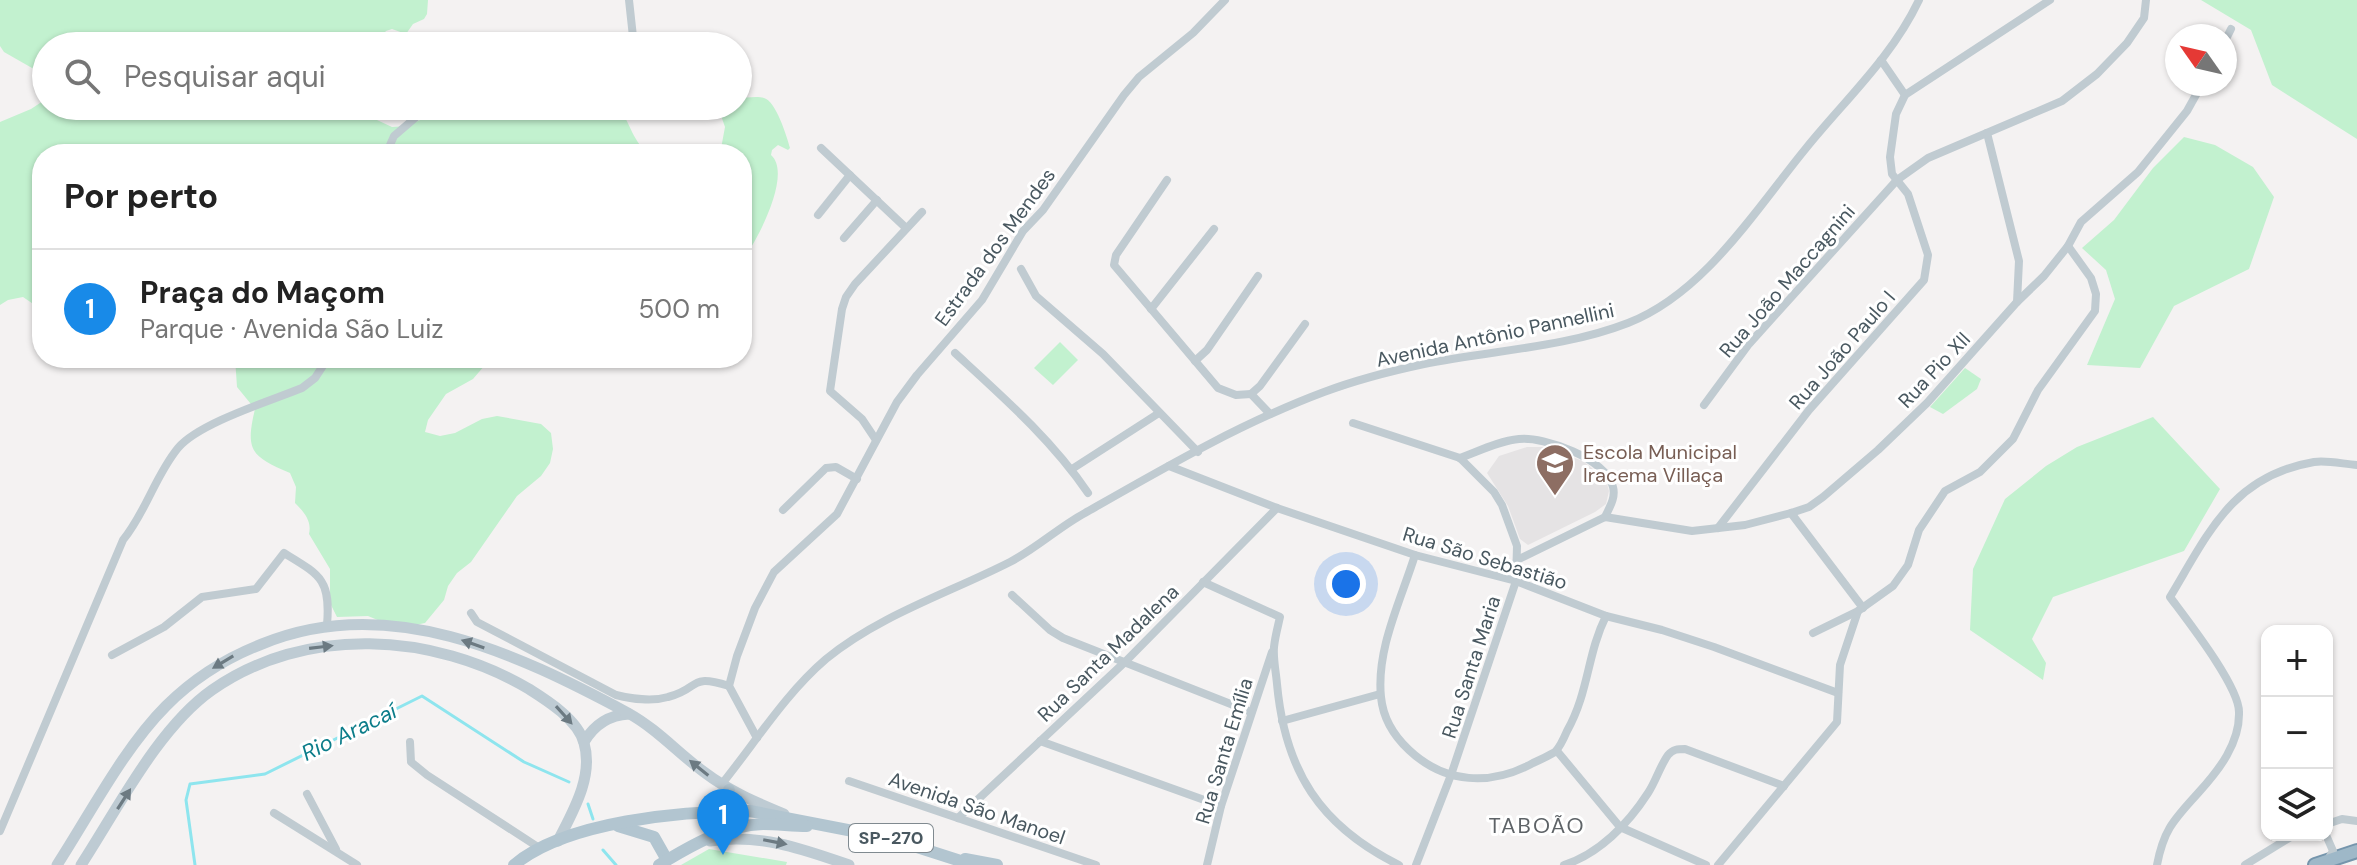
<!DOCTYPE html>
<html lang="pt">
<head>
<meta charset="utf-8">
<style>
	:root { --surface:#fff; --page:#f2f2f2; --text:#222; --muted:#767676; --line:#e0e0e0; --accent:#188ae8 }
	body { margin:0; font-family:"DM Sans",sans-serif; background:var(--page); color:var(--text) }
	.controls { position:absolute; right:24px; bottom:24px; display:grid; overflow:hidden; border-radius:16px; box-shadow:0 2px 6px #0004 }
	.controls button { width:72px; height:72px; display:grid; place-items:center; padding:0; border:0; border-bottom:2px solid var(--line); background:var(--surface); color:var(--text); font:40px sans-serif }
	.compass { position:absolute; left:2165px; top:24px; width:72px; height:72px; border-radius:50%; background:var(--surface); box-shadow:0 2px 6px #0004; rotate:304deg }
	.you { position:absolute; left:1346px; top:584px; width:28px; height:28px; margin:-20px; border:6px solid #fff; border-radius:50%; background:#1a73e8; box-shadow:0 0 0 12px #1a73e833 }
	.badge { display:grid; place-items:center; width:52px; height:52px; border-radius:50%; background:var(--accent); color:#fff; font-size:26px; font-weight:700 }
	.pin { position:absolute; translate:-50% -66px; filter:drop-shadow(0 2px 4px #0008) }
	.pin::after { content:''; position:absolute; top:42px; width:28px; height:24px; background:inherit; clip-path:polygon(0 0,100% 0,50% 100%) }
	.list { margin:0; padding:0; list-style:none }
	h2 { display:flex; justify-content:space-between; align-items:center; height:104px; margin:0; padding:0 32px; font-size:34px }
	h2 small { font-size:26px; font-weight:400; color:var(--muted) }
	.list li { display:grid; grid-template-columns:52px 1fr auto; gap:24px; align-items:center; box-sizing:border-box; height:120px; padding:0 32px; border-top:2px solid var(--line) }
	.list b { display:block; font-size:30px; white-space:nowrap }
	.list p { margin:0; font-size:26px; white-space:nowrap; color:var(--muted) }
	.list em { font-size:26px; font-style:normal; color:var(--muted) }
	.icon { flex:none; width:44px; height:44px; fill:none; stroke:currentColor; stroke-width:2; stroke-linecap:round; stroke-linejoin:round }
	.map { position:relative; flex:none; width:2357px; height:865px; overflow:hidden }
	.search { position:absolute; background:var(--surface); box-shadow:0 2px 6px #0004; left:32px; top:32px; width:720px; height:88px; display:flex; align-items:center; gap:20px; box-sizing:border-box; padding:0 28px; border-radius:44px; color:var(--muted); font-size:30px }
	.panel { position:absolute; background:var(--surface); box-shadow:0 2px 6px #0004; left:32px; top:144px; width:720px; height:224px; border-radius:32px }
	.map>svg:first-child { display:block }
	.education { fill:#e5e3e4 }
	.green { fill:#c2f1cf }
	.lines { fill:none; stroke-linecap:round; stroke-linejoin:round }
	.stream { stroke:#8ee5ee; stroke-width:3 }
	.trunk-casing { stroke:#7595ac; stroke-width:16 }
	.minor { stroke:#c0cbd1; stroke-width:8 }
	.secondary { stroke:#becbd3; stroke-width:11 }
	.primary { stroke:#b2c5d0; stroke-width:12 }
	.trunk { stroke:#9eb8c8; stroke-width:12 }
	.oneway { fill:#6c7a82 }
	.labels { text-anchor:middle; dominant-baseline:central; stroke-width:6; stroke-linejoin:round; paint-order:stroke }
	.shield { fill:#fff; stroke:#808a90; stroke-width:2 }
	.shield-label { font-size:18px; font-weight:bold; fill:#495860 }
	.street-label { font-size:20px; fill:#495860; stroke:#fff }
	.education-label { font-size:20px; fill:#785e54; stroke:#fff; text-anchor:start }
	.water-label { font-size:22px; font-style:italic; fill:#0c7d8a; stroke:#fff }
	.neighbourhood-label { font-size:22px; letter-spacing:2px; fill:#5e6367; stroke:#fff }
</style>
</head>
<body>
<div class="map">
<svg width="2357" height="865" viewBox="0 0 2357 865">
	<rect width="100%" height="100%" fill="#f4f2f2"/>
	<polygon class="education" points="1527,447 1545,447 1583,461 1606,480 1609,491 1606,504 1595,512 1528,545 1520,539 1508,506 1487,473 1499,456"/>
	<g class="green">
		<polygon points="0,0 428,0 427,14 424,19 413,24 406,34 392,29 386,31 373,46 46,46 46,76 4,52 0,46"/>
		<polygon points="2201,0 2357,0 2357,139 2272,85 2251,30"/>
		<path d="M738,98C746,98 757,96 764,98C776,101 787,137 790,148L788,150L778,145L772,150L771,155C793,174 756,243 742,261V154H720L725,127L718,107L738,106Z"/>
		<path d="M46,99V106H347L392,127L407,126L420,120L437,106H617C631,121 632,144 651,154H42V310L23,297L8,300L0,305V122L31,109Z"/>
		<polygon points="2184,137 2215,145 2253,167 2274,197 2249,269 2174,306 2140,368 2087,365 2115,299 2106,270 2082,248 2114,220 2153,168"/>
		<polygon points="1060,342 1078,360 1053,385 1034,368"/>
		<path d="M235,358H491L473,379L446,394L428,420L425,432L440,436L455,433L482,419L497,416L541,424L551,433L553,449L550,463L541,476L517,496L471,562L457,573L448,586L444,600L425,623L410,626L380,621L368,616L337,617L330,603V569L309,534C312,521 304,512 295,503L296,487L290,473C251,456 245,451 255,409L237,387Z"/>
		<polygon points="1965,368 1981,379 1977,389 1943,414 1930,407"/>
		<polygon points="2153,417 2220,489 2184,551 2053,597 2032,639 2046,663 2043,680 1970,630 1973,569 2005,499 2046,466 2077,447"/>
		<polygon points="709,849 787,862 786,865 681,865"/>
	</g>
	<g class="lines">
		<g class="stream">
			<polyline points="588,804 593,819"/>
			<polyline points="603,850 616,865"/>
			<polyline points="195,865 186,800 190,784 265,774 422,696 524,762 569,782"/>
		</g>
		<g class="trunk-casing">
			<polyline id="trunk" points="2315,865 2357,851"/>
		</g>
		<g class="minor">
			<polyline points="629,0 634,46"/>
			<polyline points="2225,41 2231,29"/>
			<polyline points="1881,60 1905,95"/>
			<polyline points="821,148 905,227"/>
			<polyline points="386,154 394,136 429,106"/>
			<polyline points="1167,180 1116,255 1114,265 1218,388 1236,395 1251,394"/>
			<polyline points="818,215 850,175"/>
			<polyline points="844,238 877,200"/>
			<polyline points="1021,269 1036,296 1103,354 1198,452"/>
			<polyline points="2017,302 2044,276 2068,246 2081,222 2138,172 2187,111 2202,84"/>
			<polyline points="1151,309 1214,229"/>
			<path d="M955,353C1003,397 1052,440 1088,493"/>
			<polyline points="1195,361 1207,350 1258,276"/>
			<polyline points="1704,405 1749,344 1897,180 1928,158 2062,101 2097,74 2127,43 2144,18 2146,0"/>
			<polyline points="1270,414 1251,394 1260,386 1305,324"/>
			<polyline points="1353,423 1460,458 1494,492 1502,505 1517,546 1516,581 1451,775 1416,865"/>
			<polyline points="876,440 862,419 830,391 842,309 846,297 855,284 922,212"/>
			<path d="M1460,458C1479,451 1499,441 1519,439C1544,436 1607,459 1613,487C1616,498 1609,508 1605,517"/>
			<polyline points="1169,466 1277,508 1415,555 1516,581 1606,616 1662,630 1714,647 1838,693"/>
			<polyline points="1072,469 1159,413"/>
			<polyline points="783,510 826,468 836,467 857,479"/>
			<polyline points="1791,513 1863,608"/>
			<polyline points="1718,528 1809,410 1924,280 1928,255 1908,194 1892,174 1890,157 1896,114 1905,95 2050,0"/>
			<path d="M1415,555C1401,600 1376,649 1381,697C1383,718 1394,736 1409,750C1445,784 1491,786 1533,763C1540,760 1548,756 1555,752C1560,747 1564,738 1567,731C1589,692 1587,654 1606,616"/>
			<polyline points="1517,560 1605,517 1692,531 1745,525 1791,513 1809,507 1823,497 1878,450 1927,403 2017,302 2019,261 1987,133"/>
			<path d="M1203,582L1280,617C1278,626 1275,637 1274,647C1273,659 1276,672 1277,684C1285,771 1320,826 1399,865"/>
			<polyline points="1012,595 1050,630 1063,638 1251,712"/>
			<path d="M471,613L477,622L616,695C633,699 651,702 668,697C701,689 687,673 729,686"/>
			<polyline points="1813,633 1858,611 1893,586 1908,565 1919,530 1945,491 1980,472 2013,439 2038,390 2095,311 2096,294 2091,278 2068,246"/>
			<path d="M112,655L164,627L202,597L256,589L284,553C320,575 331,579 327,625"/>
			<polyline points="1282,721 1380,694"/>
			<polyline points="757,738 729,686 737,656 755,608 774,572 837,514 897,402 917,375 982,300 1023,231 1043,210 1124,95 1139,77 1193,33 1225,0"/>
			<polyline points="1040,741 1221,806"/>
			<polyline points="410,742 411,762 427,775 541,849"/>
			<polyline points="1557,751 1620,827 1706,865"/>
			<polyline points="849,781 1096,865"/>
			<path d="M721,785C755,743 785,694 826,659C880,615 949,593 1010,562C1037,548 1059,527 1085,513C1162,469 1241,423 1324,392C1356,380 1391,371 1424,364C1492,350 1564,348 1628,323C1705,293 1756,209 1807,147C1846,99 1892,57 1919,0"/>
			<polyline points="307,794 336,849"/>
			<polyline points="274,813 357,865"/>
			<polyline points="958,818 1126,661 1277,508"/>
			<polyline points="2327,824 2342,819 2357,821"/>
			<path d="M0,831L123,540C146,512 155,476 178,448C199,423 270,401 302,388L315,378L328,358"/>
			<polyline points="2326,835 2333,851 2327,861"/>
			<polyline points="1207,865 1221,806 1272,652"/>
			<path d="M1564,865C1599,854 1628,824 1648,793C1656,781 1660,766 1668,755C1673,749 1678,749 1685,749L1784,786"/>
			<polyline points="1718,865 1837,722 1840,665 1858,611"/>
			<path d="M2157,865C2164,828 2175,819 2199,792C2219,770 2240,743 2239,712C2239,686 2187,620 2170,597C2208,534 2232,476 2314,462C2327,460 2343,464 2357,465"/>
			<polyline points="2245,865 2294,835"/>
		</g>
		<g class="secondary">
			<path d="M584,742C594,725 609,715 629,714"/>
			<path d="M710,841C759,833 803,849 849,865"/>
			<path d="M57,865C90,814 124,748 166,706C194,678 226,658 262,644C388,592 516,653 628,713C657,729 678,753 704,772C729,791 755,802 784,814"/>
			<path d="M81,865C117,810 158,728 212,690C305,625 433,632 529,689C548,701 578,720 584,743C594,777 572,813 558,841"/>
		</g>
		<g class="primary">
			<polyline points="618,826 654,837 667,860"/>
			<polyline points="711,836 725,821 729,790"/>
			<polyline points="965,859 997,865"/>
			<path d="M514,865C566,821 683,811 750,811L889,838L973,865"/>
			<path d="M659,865C690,846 726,825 763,824C778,824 792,826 807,826"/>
		</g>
		<use href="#trunk" class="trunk"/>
	</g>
	<defs><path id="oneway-solid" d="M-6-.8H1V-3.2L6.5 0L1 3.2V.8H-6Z" transform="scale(2)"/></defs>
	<g class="oneway">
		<use href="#oneway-solid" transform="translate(473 644) rotate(-161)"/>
		<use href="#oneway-solid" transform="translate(321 647) rotate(-7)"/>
		<use href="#oneway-solid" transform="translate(223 662) rotate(149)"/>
		<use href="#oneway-solid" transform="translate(564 715) rotate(48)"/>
		<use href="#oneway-solid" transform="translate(699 768) rotate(-141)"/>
		<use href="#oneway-solid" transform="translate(124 799) rotate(-57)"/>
		<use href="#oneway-solid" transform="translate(775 842) rotate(11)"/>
	</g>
	<defs>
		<g id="school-pin" transform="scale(2)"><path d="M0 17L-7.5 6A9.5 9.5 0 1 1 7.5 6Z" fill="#8d6e63" stroke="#fff"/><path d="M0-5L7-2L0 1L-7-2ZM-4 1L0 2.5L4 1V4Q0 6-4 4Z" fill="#fff"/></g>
	</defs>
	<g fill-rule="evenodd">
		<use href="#school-pin" x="1555" y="463"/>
	</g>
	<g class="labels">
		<rect class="shield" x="849" y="824" width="84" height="28" rx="6"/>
		<g class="shield-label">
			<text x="891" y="838">SP-270</text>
		</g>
		<g class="street-label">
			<text transform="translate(995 247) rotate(-54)">Estrada dos Mendes</text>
			<text transform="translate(1787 281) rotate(-49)">Rua João Maccagnini</text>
			<text transform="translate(1495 335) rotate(-12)">Avenida Antônio Pannellini</text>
			<text transform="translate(1842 350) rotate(-49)">Rua João Paulo I</text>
			<text transform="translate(1934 370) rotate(-47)">Rua Pio XII</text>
			<text transform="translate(1485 558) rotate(17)">Rua São Sebastião</text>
			<text transform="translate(1108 653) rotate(-44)">Rua Santa Madalena</text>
			<text transform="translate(1471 667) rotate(-72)">Rua Santa Maria</text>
			<text transform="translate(1224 751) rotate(-73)">Rua Santa Emília</text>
			<text transform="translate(977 808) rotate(19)">Avenida São Manoel</text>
		</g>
		<g class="education-label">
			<text x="1583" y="452">Escola Municipal<tspan x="1583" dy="23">Iracema Villaça</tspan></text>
		</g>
		<g class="water-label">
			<text transform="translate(349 732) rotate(-26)">Rio Aracaí</text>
		</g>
		<g class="neighbourhood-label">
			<text x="1537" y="825">TABOÃO</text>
		</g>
	</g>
</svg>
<div class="controls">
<button>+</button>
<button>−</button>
<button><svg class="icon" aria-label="layers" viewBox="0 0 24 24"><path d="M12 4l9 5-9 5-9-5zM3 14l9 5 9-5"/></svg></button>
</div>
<svg class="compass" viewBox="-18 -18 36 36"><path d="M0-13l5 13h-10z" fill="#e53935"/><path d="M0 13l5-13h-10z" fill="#767676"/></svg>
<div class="you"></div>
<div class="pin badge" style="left:723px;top:855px">1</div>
<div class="search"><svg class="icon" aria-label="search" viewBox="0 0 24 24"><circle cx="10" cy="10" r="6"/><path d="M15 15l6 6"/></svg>Pesquisar aqui</div>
<section class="panel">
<h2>Por perto<small></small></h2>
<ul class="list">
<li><span class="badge">1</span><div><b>Praça do Maçom</b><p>Parque · Avenida São Luiz</p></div><em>500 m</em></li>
</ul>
</section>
</div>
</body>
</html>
